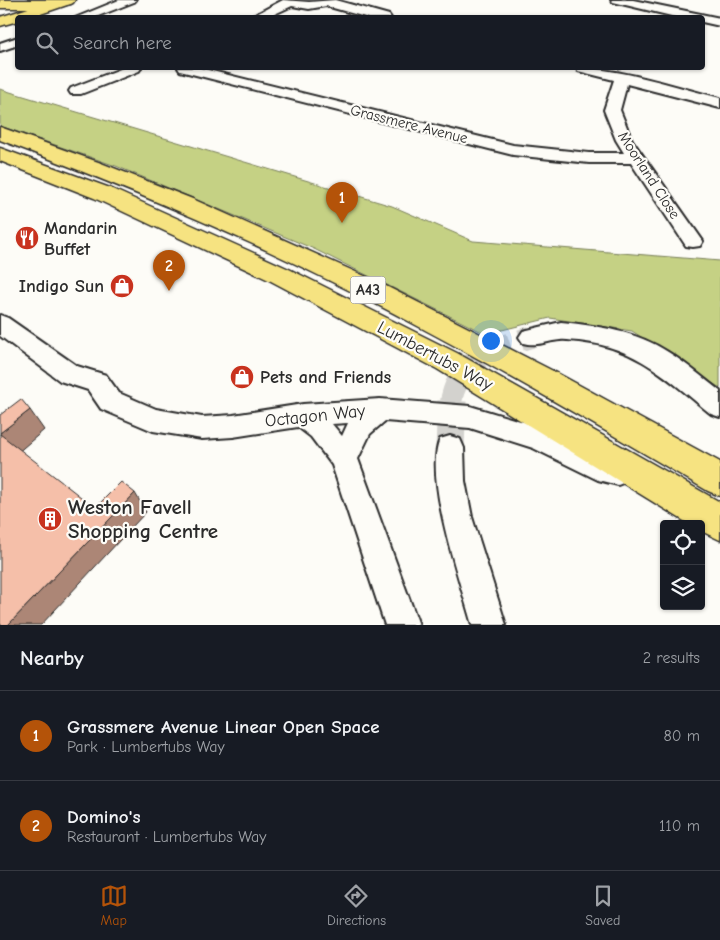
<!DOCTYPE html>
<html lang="en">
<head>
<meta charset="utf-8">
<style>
	:root { --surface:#171b24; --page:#20242c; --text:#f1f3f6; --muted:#9ea1a6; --line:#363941; --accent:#b45309 }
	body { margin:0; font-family:"Comic Neue",sans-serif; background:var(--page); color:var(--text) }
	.controls { position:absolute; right:15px; bottom:15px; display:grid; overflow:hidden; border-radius:5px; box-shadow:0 1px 4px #0004 }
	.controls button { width:45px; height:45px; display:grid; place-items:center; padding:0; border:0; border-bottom:1px solid var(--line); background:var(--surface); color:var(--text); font:25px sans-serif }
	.you { position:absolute; left:490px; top:340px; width:18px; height:18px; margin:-12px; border:4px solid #fff; border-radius:50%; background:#1a73e8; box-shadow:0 0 0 8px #1a73e833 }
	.badge { display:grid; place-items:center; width:32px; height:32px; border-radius:50%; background:var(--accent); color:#fff; font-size:16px; font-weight:700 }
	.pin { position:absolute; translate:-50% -41px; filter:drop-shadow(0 1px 2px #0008) }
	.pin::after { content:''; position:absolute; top:26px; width:18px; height:15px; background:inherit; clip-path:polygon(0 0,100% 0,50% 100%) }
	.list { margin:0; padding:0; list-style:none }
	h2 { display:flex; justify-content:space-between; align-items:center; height:65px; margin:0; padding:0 20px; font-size:21px }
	h2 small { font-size:16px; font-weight:400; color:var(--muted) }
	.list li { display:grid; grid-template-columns:32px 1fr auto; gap:15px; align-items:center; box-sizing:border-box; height:90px; padding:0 20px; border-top:1px solid var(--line) }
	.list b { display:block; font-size:19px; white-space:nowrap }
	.list p { margin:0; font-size:16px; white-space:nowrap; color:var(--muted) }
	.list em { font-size:16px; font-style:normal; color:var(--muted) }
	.icon { flex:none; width:28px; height:28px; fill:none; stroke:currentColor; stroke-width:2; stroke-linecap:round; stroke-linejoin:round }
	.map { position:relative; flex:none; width:720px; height:625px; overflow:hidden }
	.search { position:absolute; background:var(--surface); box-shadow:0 1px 4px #0004; left:15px; right:15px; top:15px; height:55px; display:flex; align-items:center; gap:12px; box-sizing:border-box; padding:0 18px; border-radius:5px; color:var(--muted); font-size:19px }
	.sheet { height:245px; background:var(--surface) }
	nav { display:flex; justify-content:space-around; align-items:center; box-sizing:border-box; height:70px; border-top:1px solid var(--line); background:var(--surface); font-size:14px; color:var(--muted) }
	nav a { display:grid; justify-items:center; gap:2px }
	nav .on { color:var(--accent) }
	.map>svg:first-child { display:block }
	.green { fill:#c5d184; stroke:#787e58 }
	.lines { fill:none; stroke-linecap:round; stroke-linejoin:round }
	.minor-tunnel-far1 { stroke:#d3d2ce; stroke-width:22; stroke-dasharray:22 11; stroke-linecap:butt }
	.minor-tunnel { stroke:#d3d2ce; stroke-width:29; stroke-dasharray:29 14; stroke-linecap:butt }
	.minor-casing { stroke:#2b2b2b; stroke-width:4 }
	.primary-casing { stroke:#2b2b2b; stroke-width:3 }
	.trunk-casing { stroke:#2b2b2b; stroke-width:3 }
	.minor { fill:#fdfcf7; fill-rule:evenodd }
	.primary { fill:#f6e381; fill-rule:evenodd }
	.trunk { fill:#f6e381; fill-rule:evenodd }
	.shaded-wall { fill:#ac8676; stroke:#2b2b2b }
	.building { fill:#f5bfa9; stroke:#2b2b2b }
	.labels { text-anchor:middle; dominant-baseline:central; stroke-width:4.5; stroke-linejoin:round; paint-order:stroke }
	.far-street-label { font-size:15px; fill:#2b2b2b; stroke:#fdfcf7 }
	.shield { fill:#fdfcf7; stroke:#6a6a68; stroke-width:1 }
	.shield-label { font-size:16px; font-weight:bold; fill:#2b2b2b }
	.poi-label { font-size:18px; font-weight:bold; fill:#2b2b2b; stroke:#fdfcf7; text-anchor:start }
	.street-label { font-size:18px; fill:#2b2b2b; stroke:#fdfcf7 }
	.near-poi-label { font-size:21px; font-weight:bold; fill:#2b2b2b; stroke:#fdfcf7; text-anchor:start }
</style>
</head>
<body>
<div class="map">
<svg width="720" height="625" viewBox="0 0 720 625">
	<rect width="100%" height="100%" fill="#fdfcf7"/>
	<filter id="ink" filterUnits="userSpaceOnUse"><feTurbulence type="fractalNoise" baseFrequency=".02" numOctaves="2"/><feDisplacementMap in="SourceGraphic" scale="10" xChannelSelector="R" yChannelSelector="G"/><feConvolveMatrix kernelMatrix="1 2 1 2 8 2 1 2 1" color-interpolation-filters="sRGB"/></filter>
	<g filter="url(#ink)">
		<polygon class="green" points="0,89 392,206 473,241 720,261 720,388 632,331 550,318 486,334 314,249 116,166 0,126"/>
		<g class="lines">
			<path class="minor-tunnel-far1" d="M451,402C458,359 495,348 531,337"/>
			<polyline class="minor-tunnel" points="450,448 452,401"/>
			<g class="minor-casing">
				<g id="minor">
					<polygon points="119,0 136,0 134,2 93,18 75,18"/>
					<polygon points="283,0 309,2 335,0 389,15 391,18 369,18 326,6 309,9 292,6 266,18 249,18"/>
					<polygon points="611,0 633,0 720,18 720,26 702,22 702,18 680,18 613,2"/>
					<polygon points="18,37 18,45 0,51 0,43"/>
					<polygon points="123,68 141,68 139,71 81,94 71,94 69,91 71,88"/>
					<path d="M178,68H200L513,145L589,153H624L616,140L604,110L614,80L578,71L576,68C621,68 676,87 720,98V108L627,84L620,110L632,140L703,241L700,246L693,247L686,246L631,163H589L513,155L180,71Z"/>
					<path d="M0,315L8,318L77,366L106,375L119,393L156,409L202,417L233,415L303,404L380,399L470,406L540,427L602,455L628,463L632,472L628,481L618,485L598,480L533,448L470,428L385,421L370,434L358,459L419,625H385L332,465L311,437L298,427L233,437L202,439L153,431L101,409L88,390L60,381L0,336ZM348,423L342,436L332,424Z"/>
					<path d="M561,322C598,326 636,331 668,352C686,363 703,378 720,391V417L711,414C668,379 637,347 579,341C573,341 566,339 560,340C547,341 536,347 523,343L519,337L523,331Z"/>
					<path d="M450,436L460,439L464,448L465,481L472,517L506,625H472C461,584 423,476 440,439Z"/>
				</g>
			</g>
			<g class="primary-casing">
				<polygon id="primary" points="54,0 75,0 73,3 29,18 18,18 18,21 0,26 0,17"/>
			</g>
			<g class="trunk-casing">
				<g id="trunk">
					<polygon points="0,0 72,0 73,1 71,4 44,8 0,8"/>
					<path d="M0,127L101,163L195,200L378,282L557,373L720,462V496L708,491C564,406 420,322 268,251C180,210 91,174 0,140Z"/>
					<polygon points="0,148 110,188 289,269 457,353 720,502 720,540 701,531 701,524 689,524 437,369 271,281 94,198 0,161"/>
				</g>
			</g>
			<use href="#minor" class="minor"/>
			<use href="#primary" class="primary"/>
			<use href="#trunk" class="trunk"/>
		</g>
		<g class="shaded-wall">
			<polygon points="30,410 44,430 16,454 0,435 0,433"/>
			<polygon points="135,493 146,512 41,625 8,625"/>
		</g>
		<g class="building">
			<polygon points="21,399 30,410 0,433 0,415"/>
			<polygon points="0,434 95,508 121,482 135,493 8,625 0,625"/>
		</g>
	</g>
	<defs>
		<g id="restaurant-disc" transform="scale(1.25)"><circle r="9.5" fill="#c8321e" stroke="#fdfcf7"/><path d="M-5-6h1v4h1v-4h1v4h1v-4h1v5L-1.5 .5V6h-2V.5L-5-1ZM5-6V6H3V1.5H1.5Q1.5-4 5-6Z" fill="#fff"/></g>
		<g id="shop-disc" transform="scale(1.25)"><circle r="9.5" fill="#c8321e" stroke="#fdfcf7"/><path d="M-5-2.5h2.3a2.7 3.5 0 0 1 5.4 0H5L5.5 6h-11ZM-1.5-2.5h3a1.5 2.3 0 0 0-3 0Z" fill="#fff"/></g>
		<g id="building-disc" transform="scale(1.25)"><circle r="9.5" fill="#c8321e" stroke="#fdfcf7"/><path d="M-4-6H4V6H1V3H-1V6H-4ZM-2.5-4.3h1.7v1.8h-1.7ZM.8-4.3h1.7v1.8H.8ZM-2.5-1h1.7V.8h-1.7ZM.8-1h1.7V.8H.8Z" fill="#fff"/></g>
	</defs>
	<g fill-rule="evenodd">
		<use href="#restaurant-disc" x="27" y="238"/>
		<use href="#shop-disc" x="122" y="286"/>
		<use href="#shop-disc" x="242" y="377"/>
		<use href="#building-disc" x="50" y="519"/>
	</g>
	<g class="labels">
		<g class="far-street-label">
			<text transform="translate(409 124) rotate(14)">Grassmere Avenue</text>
			<text transform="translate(649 175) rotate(57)">Moorland Close</text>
		</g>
		<rect class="shield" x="350.5" y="276.5" width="35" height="27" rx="4"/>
		<g class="shield-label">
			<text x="368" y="290">A43</text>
		</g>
		<g class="poi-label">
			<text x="44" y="228">Mandarin<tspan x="44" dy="21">Buffet</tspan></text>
			<text x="104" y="286" text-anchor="end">Indigo Sun</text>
			<text x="260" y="377">Pets and Friends</text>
		</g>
		<g class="street-label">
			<text transform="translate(435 356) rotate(28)">Lumbertubs Way</text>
			<text transform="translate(315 416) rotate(-6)">Octagon Way</text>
		</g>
		<g class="near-poi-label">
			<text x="68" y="507">Weston Favell<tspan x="68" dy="24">Shopping Centre</tspan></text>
		</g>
	</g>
</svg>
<div class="controls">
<button><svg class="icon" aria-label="locate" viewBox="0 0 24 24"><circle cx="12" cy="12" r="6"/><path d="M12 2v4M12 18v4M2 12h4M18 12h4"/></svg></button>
<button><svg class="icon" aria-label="layers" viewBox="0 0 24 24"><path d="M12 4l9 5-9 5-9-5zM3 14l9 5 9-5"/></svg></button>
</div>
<div class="you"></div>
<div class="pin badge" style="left:342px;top:223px">1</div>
<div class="pin badge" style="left:169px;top:291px">2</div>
<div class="search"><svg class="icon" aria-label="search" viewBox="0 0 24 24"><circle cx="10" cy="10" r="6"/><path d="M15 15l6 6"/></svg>Search here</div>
</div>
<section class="sheet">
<h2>Nearby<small>2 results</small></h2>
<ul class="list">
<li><span class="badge">1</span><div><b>Grassmere Avenue Linear Open Space</b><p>Park · Lumbertubs Way</p></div><em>80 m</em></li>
<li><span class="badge">2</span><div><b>Domino's</b><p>Restaurant · Lumbertubs Way</p></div><em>110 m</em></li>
</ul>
</section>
<nav>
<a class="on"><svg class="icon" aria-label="map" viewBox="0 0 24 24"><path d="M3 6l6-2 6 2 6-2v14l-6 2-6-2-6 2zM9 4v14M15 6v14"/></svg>Map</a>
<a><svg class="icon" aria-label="directions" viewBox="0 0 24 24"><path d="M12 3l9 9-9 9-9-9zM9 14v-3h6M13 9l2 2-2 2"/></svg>Directions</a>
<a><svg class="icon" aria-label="saved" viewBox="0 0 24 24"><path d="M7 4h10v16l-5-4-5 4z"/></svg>Saved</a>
</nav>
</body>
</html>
